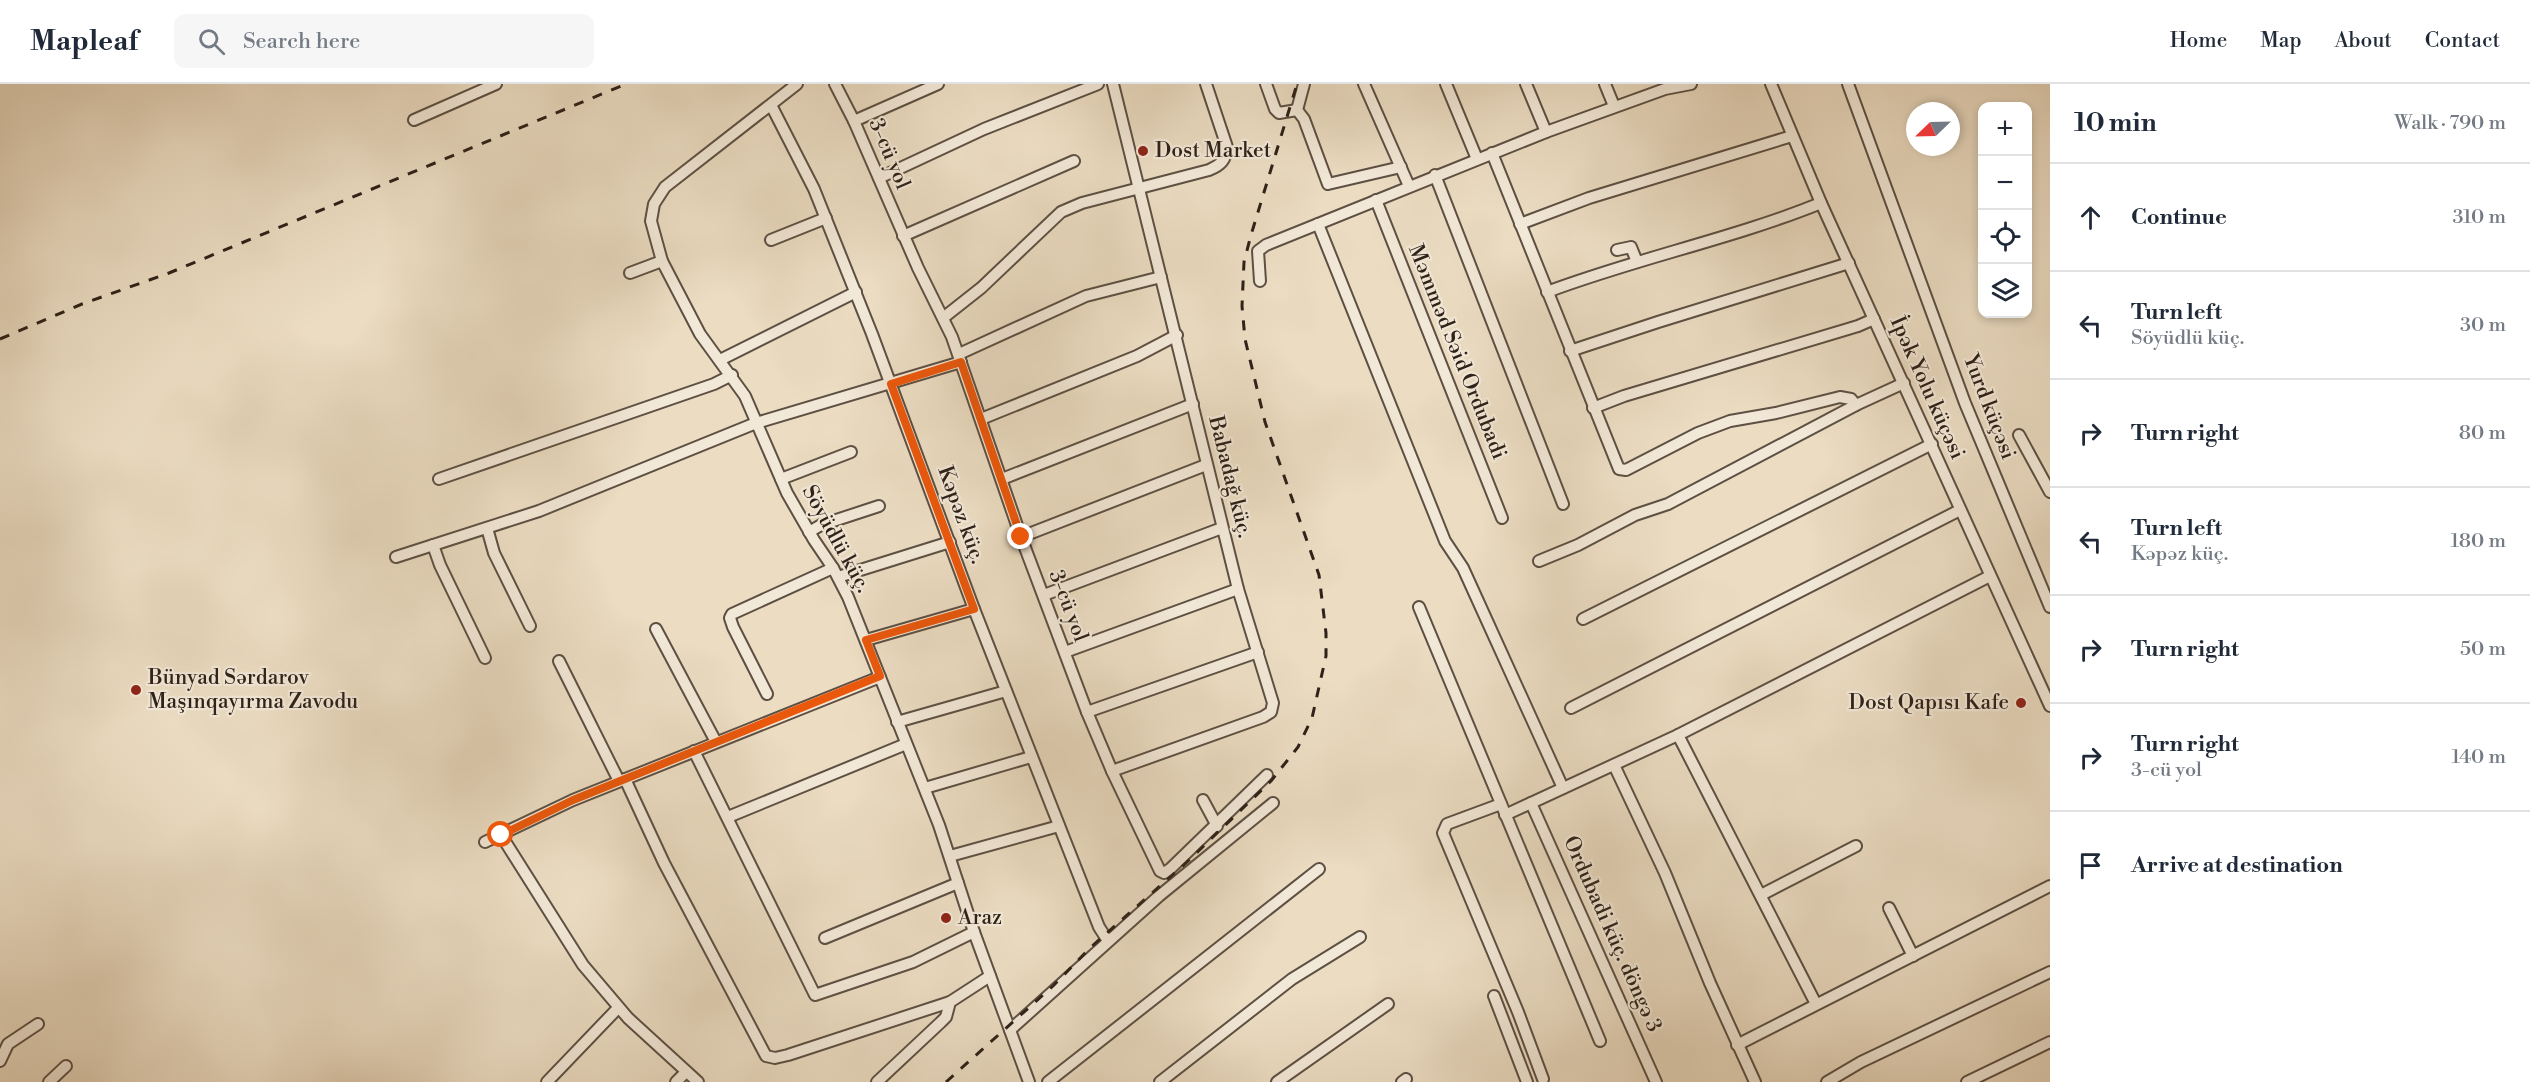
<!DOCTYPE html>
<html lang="en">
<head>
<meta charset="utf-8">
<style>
	:root { --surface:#fff; --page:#f6f6f7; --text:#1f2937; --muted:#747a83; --line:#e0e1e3 }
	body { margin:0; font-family:"Libre Bodoni",serif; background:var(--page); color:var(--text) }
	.controls { position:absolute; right:18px; top:18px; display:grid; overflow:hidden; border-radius:12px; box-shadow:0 3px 9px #0003 }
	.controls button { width:54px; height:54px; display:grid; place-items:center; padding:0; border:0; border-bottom:2px solid var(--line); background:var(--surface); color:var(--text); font:30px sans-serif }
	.compass { position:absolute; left:1906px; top:18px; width:54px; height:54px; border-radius:50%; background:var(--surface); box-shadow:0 3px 9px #0003; rotate:247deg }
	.stop { position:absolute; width:18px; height:18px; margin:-14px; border:4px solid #ea580c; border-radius:50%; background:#fff }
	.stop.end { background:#ea580c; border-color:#fff; box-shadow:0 2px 6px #0008 }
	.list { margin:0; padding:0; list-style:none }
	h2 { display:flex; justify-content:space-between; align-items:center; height:78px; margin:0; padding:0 24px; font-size:26px }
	h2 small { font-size:20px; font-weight:400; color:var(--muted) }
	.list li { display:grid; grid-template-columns:39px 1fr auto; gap:18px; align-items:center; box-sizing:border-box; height:108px; padding:0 24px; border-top:2px solid var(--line) }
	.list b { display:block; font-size:22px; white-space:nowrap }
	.list p { margin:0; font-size:20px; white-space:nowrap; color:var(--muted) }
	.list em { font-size:20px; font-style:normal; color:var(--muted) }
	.icon { flex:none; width:33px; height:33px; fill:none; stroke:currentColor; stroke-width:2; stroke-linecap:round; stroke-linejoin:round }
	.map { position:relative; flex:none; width:2050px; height:998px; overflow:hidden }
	header { display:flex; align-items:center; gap:36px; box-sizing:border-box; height:84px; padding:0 30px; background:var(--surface); border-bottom:2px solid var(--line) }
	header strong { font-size:28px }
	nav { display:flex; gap:33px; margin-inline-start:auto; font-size:21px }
	.search { width:420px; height:54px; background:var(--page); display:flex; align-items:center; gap:15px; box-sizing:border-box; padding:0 21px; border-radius:12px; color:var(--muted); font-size:22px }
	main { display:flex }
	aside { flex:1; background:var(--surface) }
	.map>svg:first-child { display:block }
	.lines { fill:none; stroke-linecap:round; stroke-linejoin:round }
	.minor-casing { stroke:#5d5043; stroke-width:14 }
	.minor { stroke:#f2e8d7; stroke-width:10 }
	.rail { stroke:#2e2119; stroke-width:3; stroke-dasharray:10 10; stroke-linecap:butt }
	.route { stroke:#ea580c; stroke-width:8 }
	.poi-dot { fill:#8f2418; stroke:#f2e8d7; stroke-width:2 }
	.labels { text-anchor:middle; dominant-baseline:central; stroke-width:4.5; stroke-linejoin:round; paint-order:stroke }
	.poi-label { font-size:21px; fill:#2e2119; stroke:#f2e8d7; text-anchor:start }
	.street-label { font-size:21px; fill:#2e2119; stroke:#f2e8d7 }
</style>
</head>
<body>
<header>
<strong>Mapleaf</strong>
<div class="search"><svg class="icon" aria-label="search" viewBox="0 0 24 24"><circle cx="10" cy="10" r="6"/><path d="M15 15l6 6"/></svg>Search here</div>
<nav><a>Home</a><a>Map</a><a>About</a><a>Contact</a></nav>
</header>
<main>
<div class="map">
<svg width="2050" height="998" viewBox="0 0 2050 998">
	<rect width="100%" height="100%" fill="#ebdcc2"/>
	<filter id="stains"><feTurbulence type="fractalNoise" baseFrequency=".00333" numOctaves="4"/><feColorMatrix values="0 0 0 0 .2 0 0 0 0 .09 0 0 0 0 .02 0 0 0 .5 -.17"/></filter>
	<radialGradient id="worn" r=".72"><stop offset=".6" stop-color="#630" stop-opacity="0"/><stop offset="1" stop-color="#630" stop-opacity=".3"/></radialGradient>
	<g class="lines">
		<g class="minor-casing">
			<g id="minor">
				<polyline points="797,0 665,103 654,120 651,137 662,177 700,250 745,312 787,409 814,456 833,484 848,513 939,741 974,848 1029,998"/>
				<polyline points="835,0 854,37 918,184 952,253 1021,453 1087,628 1112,687 1160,787 1164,789 1170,785 1267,691"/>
				<polyline points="1266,0 1275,25 1279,29 1297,26"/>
				<polyline points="1364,0 1409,102"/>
				<polyline points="1446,0 1477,75"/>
				<polyline points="1526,0 1546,48"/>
				<polyline points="1605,0 1614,22"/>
				<polyline points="1771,0 1821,119 2050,622"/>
				<polyline points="1848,0 1965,319 2050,523"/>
				<polyline points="771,21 814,105 872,250 974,525 1099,843 1108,857"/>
				<polyline points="1297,26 1304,35 1328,100 1401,83"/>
				<polyline points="1297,26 1304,0"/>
				<polyline points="414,36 496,0"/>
				<polyline points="854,37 938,0"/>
				<polyline points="1492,69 1619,385 1626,386 1698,349 1730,337 1776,329 1840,313 1851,315 1856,321"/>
				<polyline points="1435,91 1563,420"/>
				<polyline points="879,94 984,45 1098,0"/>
				<polyline points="1376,116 1502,434"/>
				<polyline points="1318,140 1445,457 1463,484 1563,704"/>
				<polyline points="1520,140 1589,114 1792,52"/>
				<polyline points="903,152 1074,77"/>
				<polyline points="771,156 826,134"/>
				<polyline points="1617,166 1631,163 1637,178"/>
				<polyline points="630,189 662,177"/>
				<polyline points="1260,197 1258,167 1266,161 1546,48 1665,5 1691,0"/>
				<path d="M1547,208C1637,174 1732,155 1821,119"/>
				<path d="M943,234L981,204L1061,128L1082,119L1209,86C1221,81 1226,76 1227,63L1206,0"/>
				<polyline points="1570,267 1658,238 1849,179"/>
				<polyline points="959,270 1086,212 1161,193"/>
				<polyline points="720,276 856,208"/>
				<polyline points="1593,324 1624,312 1858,242 1874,235"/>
				<polyline points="981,335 1137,272 1177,251"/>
				<polyline points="2019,351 2050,408"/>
				<polyline points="439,395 714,300 732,291"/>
				<polyline points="781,395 851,368"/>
				<polyline points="1002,395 1193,320"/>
				<polyline points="487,444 494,469 530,542"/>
				<polyline points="809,448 821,441 879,422"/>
				<polyline points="1021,453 1206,381"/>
				<polyline points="433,461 440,481 485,574"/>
				<polyline points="396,473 539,427 756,339 961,278"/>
				<polyline points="1539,477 1578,461 1635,431 1668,420 1856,321 1904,299"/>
				<polyline points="838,493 950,458"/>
				<polyline points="1044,511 1222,444"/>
				<polyline points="1419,523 1600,957"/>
				<polyline points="1583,535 1932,360"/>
				<polyline points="656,545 716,658"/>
				<polyline points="866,556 974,525"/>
				<polyline points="1065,568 1238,505"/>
				<polyline points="559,577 619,697"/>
				<polyline points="767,610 733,543 730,534 732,530 833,484"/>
				<polyline points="1571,624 1960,426"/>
				<polyline points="1087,628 1258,568"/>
				<polyline points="897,638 1006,607"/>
				<polyline points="1678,651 1816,920"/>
				<polyline points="694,667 815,911 913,878 974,848"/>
				<polyline points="1614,681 1665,789 1710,899 1755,998"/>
				<polyline points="1112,687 1263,633 1271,628 1273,619 1238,505 1113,0"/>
				<polyline points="625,695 664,779 766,972 775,974 788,971 950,918"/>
				<polyline points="925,704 1031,673"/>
				<polyline points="1203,716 1217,742"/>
				<polyline points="1531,719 1656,998"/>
				<polyline points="1501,720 1447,740 1443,749 1518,928 1543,995"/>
				<polyline points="1505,731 1678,651 1990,492"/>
				<polyline points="728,733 906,660"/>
				<polyline points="501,751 583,881 628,934 698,998"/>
				<polyline points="485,758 573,716 880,593"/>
				<polyline points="950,772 1059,742"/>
				<polyline points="1761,811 1856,762"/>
				<polyline points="1889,824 1913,872"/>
				<polyline points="825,854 958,799"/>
				<polyline points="1494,912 1527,998"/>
				<polyline points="1010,946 1159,812 1273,719"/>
				<polyline points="1737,961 2050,802"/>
				<polyline points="0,977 8,960 38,940"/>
				<polyline points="49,998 66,982"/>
				<polyline points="547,998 618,924"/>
				<polyline points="676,998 686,988"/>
				<polyline points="877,998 941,938 946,933 950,918 990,892"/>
				<polyline points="1048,998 1319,785"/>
				<polyline points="1160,998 1292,895 1360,853"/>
				<polyline points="1277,998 1388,920"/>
				<polyline points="1402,998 1406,995"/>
				<polyline points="1827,998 1861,978 2050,888"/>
				<polyline points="1967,998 2050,958"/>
			</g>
		</g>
		<use href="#minor" class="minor"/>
		<g class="rail">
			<polyline points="0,255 82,220 169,189 626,0"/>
			<polyline points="946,998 1053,902 1091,863 1187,778 1271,697 1298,663 1312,634 1326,572 1326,549 1319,491 1265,338 1245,255 1242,222 1244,178 1251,151 1297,0"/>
		</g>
	</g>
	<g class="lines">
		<polyline class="route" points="501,751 573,716 880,592 866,556 974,525 891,300 961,278 1021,453"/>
	</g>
	<g class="poi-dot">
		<circle cx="1143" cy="67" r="6"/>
		<circle cx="136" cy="606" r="6"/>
		<circle cx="2021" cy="619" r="6"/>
		<circle cx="946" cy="834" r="6"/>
	</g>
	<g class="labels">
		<g class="poi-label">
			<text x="1155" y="67">Dost Market</text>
			<text x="148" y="594">Bünyad Sərdarov<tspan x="148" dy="24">Maşınqayırma Zavodu</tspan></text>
			<text x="2009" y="619" text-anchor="end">Dost Qapısı Kafe</text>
			<text x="958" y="834">Araz</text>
		</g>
		<g class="street-label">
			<text transform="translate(889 70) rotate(67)">3-cü yol</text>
			<text transform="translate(1457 268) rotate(68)">Məmməd Səid Ordubadi</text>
			<text transform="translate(1927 304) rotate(66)">İpək Yolu küçəsi</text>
			<text transform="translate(1989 323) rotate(69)">Yurd küçəsi</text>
			<text transform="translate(1230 393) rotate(76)">Babadağ küç.</text>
			<text transform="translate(961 431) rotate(70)">Kəpəz küç.</text>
			<text transform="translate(836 455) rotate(61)">Söyüdlü küç.</text>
			<text transform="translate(1068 522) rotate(69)">3-cü yol</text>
			<text transform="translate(1612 850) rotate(66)">Ordubadi küç. döngə 3</text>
		</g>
	</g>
	<rect width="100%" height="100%" filter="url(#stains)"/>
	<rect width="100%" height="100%" fill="url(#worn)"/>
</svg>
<div class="controls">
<button>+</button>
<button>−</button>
<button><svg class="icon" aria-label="locate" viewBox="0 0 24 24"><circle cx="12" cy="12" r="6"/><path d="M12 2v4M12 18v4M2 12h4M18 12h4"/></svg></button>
<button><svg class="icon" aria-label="layers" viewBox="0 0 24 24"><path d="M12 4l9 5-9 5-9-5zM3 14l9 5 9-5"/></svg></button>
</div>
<svg class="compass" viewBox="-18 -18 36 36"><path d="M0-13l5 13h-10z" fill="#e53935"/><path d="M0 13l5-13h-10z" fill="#747a83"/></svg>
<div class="stop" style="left:501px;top:751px"></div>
<div class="stop end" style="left:1021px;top:453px"></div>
</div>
<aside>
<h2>10 min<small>Walk · 790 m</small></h2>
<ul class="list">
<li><svg class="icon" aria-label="ahead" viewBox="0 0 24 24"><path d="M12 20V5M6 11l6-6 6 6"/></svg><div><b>Continue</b></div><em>310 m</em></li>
<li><svg class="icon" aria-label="left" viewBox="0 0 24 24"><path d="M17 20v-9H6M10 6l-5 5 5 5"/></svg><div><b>Turn left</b><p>Söyüdlü küç.</p></div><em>30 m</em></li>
<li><svg class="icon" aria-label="right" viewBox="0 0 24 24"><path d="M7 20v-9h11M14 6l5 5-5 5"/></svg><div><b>Turn right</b></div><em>80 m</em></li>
<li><svg class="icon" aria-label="left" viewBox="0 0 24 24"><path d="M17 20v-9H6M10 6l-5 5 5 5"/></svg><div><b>Turn left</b><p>Kəpəz küç.</p></div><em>180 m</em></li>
<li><svg class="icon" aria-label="right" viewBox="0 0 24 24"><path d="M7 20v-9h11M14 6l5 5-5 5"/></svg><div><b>Turn right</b></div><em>50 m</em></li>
<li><svg class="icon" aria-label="right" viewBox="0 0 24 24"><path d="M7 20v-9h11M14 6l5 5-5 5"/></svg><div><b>Turn right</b><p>3-cü yol</p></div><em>140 m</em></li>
<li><svg class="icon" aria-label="arrive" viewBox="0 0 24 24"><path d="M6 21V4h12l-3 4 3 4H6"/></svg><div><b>Arrive at destination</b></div></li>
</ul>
</aside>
</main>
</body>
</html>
